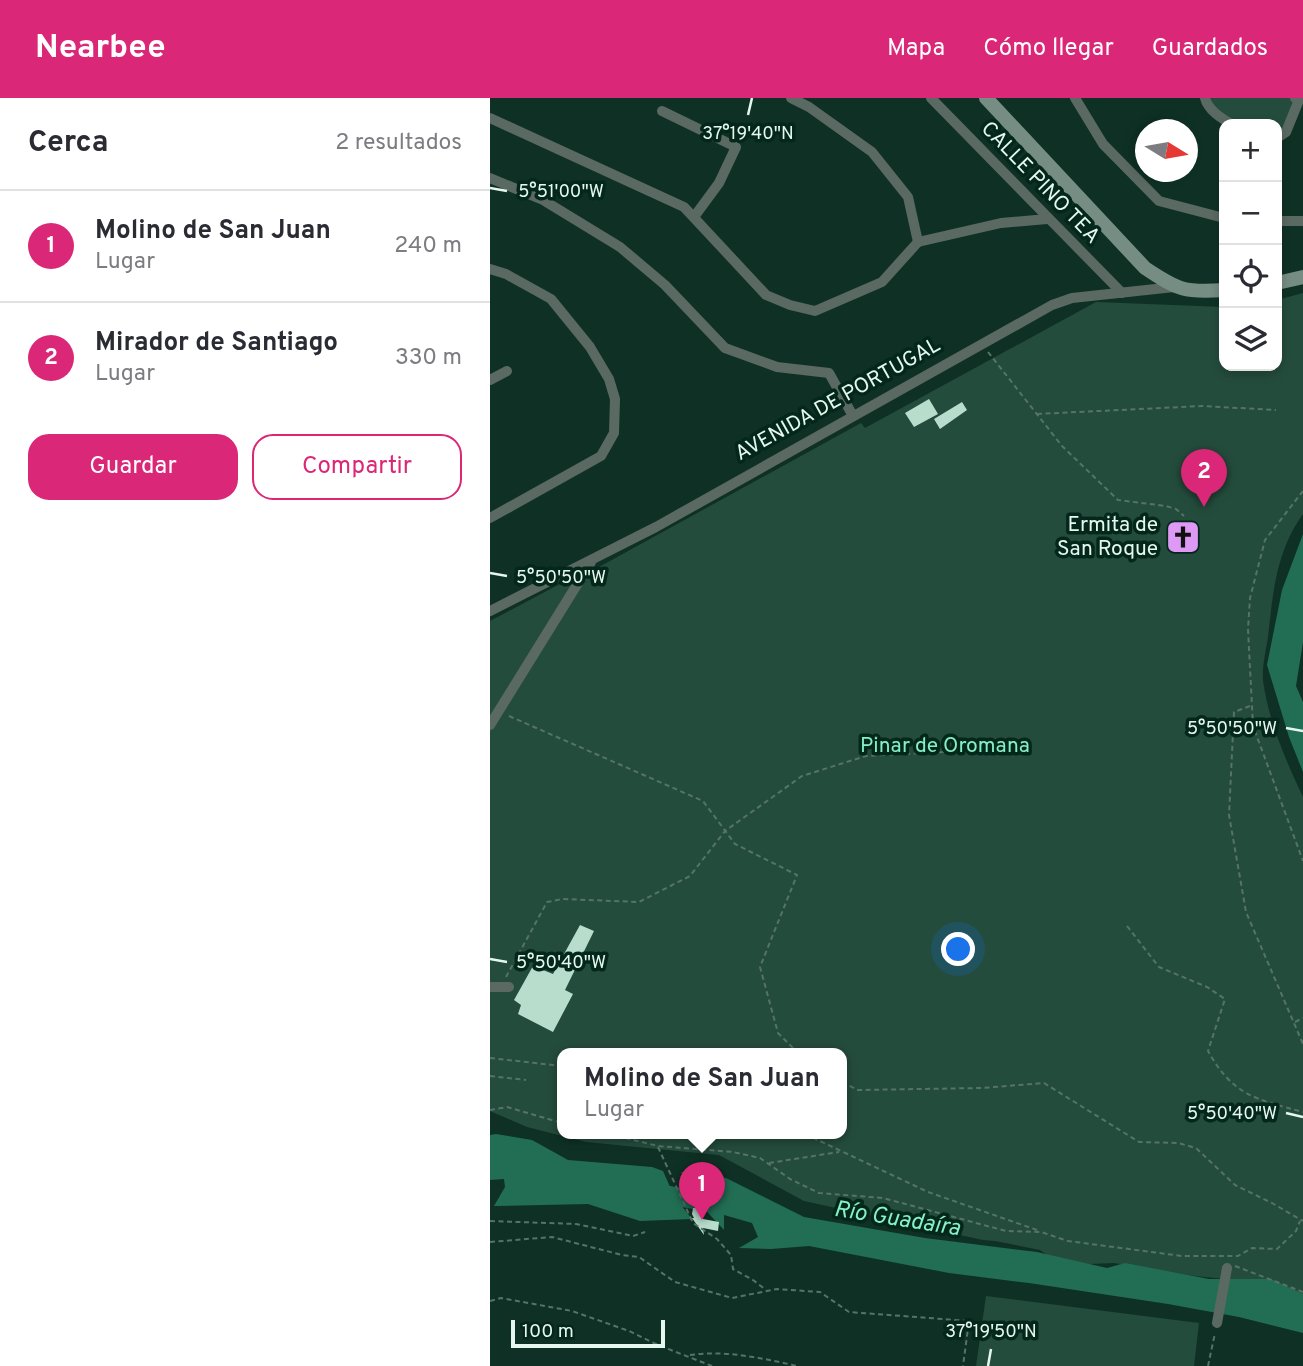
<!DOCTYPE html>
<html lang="es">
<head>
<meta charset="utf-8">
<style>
	:root { --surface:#fff; --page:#f7f7f7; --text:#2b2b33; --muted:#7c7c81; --line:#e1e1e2; --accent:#db2777 }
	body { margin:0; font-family:Overpass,sans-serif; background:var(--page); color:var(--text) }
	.controls { position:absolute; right:21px; top:21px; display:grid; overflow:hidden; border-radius:14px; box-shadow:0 4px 10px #0003 }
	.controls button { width:63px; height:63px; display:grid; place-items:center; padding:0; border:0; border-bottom:2px solid var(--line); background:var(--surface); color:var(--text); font:35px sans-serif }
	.compass { position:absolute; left:645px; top:21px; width:63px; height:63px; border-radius:50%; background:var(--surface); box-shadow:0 4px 10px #0003; rotate:101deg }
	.scale { position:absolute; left:21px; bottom:18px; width:154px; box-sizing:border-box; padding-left:7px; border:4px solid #e5f7ef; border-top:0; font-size:19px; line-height:24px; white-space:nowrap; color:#e5f7ef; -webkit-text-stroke:5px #04271c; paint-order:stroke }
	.you { position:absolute; left:469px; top:852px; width:24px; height:24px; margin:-18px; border:5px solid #fff; border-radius:50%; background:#1a73e8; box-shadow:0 0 0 10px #1a73e833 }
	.badge { display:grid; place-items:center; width:46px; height:46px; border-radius:50%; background:var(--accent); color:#fff; font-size:23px; font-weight:700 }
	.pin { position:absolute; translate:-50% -58px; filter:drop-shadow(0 2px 4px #0008) }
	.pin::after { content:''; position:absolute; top:37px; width:24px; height:21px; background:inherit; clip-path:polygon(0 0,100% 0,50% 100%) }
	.popup { position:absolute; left:67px; top:950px; width:290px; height:91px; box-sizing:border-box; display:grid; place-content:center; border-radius:14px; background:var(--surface); filter:drop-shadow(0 2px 5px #0005); font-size:23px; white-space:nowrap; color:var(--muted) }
	.popup b { font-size:26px; color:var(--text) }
	.popup::after { content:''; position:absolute; left:50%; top:100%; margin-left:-14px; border:14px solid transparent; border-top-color:var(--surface) }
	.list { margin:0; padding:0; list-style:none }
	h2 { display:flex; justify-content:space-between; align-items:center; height:91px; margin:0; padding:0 28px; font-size:30px }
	h2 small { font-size:23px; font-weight:400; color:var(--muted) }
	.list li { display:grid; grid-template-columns:46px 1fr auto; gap:21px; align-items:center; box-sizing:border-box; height:112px; padding:0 28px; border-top:2px solid var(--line) }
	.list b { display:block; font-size:26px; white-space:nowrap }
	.list p { margin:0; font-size:23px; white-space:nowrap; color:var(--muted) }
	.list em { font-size:23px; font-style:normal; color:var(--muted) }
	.actions { display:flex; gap:14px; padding:21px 28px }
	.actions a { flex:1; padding:16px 0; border:2px solid var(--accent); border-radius:21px; text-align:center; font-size:24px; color:var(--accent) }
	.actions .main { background:var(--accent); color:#fff }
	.icon { flex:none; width:38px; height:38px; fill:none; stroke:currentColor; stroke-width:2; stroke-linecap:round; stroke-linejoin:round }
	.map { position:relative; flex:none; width:813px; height:1268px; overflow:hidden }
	header { display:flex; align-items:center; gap:42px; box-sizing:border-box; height:98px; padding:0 35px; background:var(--accent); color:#fff }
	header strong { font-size:33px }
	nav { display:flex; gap:38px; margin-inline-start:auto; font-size:24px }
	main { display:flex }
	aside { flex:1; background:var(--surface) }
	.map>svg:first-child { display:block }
	.green { fill:#244c3d; fill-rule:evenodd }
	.water { fill:#226e55 }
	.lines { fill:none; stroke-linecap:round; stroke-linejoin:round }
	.river { stroke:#226e55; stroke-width:19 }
	.building { fill:#b8ddcd }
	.path { stroke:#567368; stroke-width:2; stroke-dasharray:5 3.5; stroke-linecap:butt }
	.street { stroke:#5b6963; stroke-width:10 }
	.secondary { stroke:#768d83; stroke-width:14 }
	.ticks { fill:none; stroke:#e5f7ef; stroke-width:2.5 }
	.labels { text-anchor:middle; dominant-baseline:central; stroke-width:7; stroke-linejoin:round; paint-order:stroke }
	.street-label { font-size:21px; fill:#e5f7ef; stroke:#04271c }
	.poi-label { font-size:21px; fill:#e5f7ef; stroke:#04271c; text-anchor:end }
	.park-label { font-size:21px; fill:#85efc7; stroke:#04271c }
	.water-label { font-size:23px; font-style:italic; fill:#87f1c9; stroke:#04271c }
	.ticks-label { font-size:18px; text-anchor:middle; fill:#e5f7ef; stroke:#04271c; stroke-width:7; stroke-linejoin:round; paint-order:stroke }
</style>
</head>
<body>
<header>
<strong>Nearbee</strong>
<nav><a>Mapa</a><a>Cómo llegar</a><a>Guardados</a></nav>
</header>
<main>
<aside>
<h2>Cerca<small>2 resultados</small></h2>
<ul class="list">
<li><span class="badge">1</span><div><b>Molino de San Juan</b><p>Lugar</p></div><em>240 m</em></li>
<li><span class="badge">2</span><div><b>Mirador de Santiago</b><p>Lugar</p></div><em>330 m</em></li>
</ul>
<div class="actions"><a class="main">Guardar</a><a>Compartir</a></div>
</aside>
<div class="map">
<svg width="813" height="1268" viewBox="0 0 813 1268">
	<rect width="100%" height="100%" fill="#0f3125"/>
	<g class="green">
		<polygon points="715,0 805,0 796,34 787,40 787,26 741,26"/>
		<path d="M813,195V416C786,453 783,495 778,539C776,552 772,568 773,582C778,622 796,663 813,699V1202L736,1181L705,1178L624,1165L598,1166L559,1158L550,1152L505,1143L493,1142L314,1103L229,1057L96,1044L37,1029L0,1013V523L66,488L109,469L371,325L375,330L606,204L734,209V268H787V202ZM72,956H352V1036H72Z"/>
		<polygon points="496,1198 709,1225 704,1268 486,1268"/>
	</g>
	<g class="water">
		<polygon points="813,436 813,544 806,588 813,604 813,674 799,639 777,567 792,492"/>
		<polygon points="6,1036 42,1042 78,1062 162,1069 173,1073 184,1098 202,1121 150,1123 98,1106 4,1108 15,1089 14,1081 0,1082 0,1037"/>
		<polygon points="191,1074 236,1080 314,1119 435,1140 547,1154 617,1170 635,1165 719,1181 781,1181 813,1196 813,1235 749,1219 678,1206 539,1185 459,1175 319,1148 281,1151 249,1150 268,1139 262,1125 234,1117 234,1132 206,1102"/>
	</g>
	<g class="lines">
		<polyline class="river" points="160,1094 206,1102 231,1102"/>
	</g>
	<g class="building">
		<polygon points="439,301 448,316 424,329 415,315"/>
		<polygon points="472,304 477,312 450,331 444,321"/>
		<polygon points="90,827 104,833 75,892 83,896 63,934 28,916 31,907 24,902 43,868 63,876"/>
		<polygon points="203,1110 212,1110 213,1121 229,1124 228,1133 213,1130 214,1137 202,1120 204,1120 202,1116"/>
	</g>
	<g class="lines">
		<g class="path">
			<polyline points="498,254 572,348 628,402 676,408 686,411 694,418"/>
			<polyline points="547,316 712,308 786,312"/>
			<polyline points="813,393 775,442 760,500 758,531 763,628 813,763"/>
			<polyline points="760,608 744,614 739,717 756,814 813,946"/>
			<polyline points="19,618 213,703 245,746 307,777 270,869 288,935 309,956"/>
			<path d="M637,828L669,869L717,889L735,901L718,953C743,998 766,1001 813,1014"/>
			<polyline points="16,879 57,804 73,801 149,804 200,778 235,733 312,678 376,658 455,654 541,655"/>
			<polyline points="805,924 813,920"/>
			<polyline points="0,960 72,968"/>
			<polyline points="0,978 36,982"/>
			<polyline points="352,984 368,992 492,990 554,985 649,1044 688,1045 706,1050 745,1087 782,1105 813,1123"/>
			<polyline points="0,1012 17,1009 72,1025"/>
			<polyline points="119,1036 168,1048 243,1054 270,1060 300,1081 329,1095 393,1100 516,1133 551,1134 578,1143 692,1158 748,1158 762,1150 787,1151 806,1133 810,1123"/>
			<polyline points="315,1036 438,1094 547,1132"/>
			<polyline points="168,1049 203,1125 227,1141 241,1157 243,1171 263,1182 276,1192"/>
			<polyline points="279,1065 349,1054"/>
			<polyline points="0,1123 86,1126 143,1138 155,1134"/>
			<polyline points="0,1144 62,1139 132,1157 149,1159 185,1184 242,1200 287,1191 330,1194 359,1214 479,1223 473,1268"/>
			<polyline points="745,1168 813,1194"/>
			<polyline points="0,1203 11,1200 82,1213 139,1233 168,1247 222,1268"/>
			<path d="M200,1257C236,1252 272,1260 307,1268"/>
			<polyline points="718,1268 725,1235"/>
		</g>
		<g class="street">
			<polyline points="301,0 319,9 382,54 418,99 428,144"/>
			<polyline points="441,0 632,195"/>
			<polyline points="585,0 613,46 669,103 734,120"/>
			<path d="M715,0C718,12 731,20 741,26"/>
			<polyline points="172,13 246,49 229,85 204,119"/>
			<polyline points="0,20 194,109 276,197 300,207 325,213 392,184 428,144"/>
			<polyline points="787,40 796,34 809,2 805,0"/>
			<polyline points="0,80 53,102 130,149 175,187 235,250 287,269 339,275 363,318"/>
			<polyline points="787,123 813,123"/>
			<polyline points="428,144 511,125 557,121"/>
			<polyline points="0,171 16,176 61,201 100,249 119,281 125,301 124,335 111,358 0,420"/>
			<polyline points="0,282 17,273"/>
			<polyline points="0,513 166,429 562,207 582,200 684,189"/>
			<polyline points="0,627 101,464"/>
			<polyline points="0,889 19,889"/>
			<polyline points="727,1225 737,1170"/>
		</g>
		<g class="secondary">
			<path d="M496,0L655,170C688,192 695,195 734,192"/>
			<polyline points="787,185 813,179"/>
		</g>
	</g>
	<path class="ticks" d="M258,17L262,0M0,90L17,93M0,475L17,478M796,630L813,633M0,861L17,864M796,1015L813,1019M498,1268L501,1251"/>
	<defs>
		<g id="church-square" transform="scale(1.75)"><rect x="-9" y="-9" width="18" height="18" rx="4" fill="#dd99f3" stroke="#04271c"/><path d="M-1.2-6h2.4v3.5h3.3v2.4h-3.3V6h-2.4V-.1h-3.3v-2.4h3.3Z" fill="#111"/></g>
	</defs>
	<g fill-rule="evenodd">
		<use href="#church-square" x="693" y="439"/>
	</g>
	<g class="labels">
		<g class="street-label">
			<text transform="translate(550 85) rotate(46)">CALLE PINO TEA</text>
			<text transform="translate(348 302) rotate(-29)">AVENIDA DE PORTUGAL</text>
		</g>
		<g class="poi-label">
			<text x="668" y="427">Ermita de<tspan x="668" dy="24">San Roque</tspan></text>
		</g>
		<g class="park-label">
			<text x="455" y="648">Pinar de Oromana</text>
		</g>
		<g class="water-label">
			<text transform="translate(407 1122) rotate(9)">Río Guadaíra</text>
		</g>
	</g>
	<g class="ticks-label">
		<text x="258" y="41">37°19'40"N</text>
		<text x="71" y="99">5°51'00"W</text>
		<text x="71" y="485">5°50'50"W</text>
		<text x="742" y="636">5°50'50"W</text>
		<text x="71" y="870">5°50'40"W</text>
		<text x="742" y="1021">5°50'40"W</text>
		<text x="501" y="1239">37°19'50"N</text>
	</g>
</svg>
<div class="controls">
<button>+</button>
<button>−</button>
<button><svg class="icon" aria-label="locate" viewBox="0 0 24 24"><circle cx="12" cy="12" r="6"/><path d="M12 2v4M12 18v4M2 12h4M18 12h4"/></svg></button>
<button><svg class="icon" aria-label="layers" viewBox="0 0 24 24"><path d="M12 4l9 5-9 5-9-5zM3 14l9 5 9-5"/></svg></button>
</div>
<svg class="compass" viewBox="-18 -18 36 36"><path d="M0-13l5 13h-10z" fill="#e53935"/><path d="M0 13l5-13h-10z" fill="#7c7c81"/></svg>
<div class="scale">100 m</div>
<div class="you"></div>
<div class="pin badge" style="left:212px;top:1122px">1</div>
<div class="popup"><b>Molino de San Juan</b>Lugar</div>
<div class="pin badge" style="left:714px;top:409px">2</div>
</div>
</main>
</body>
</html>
